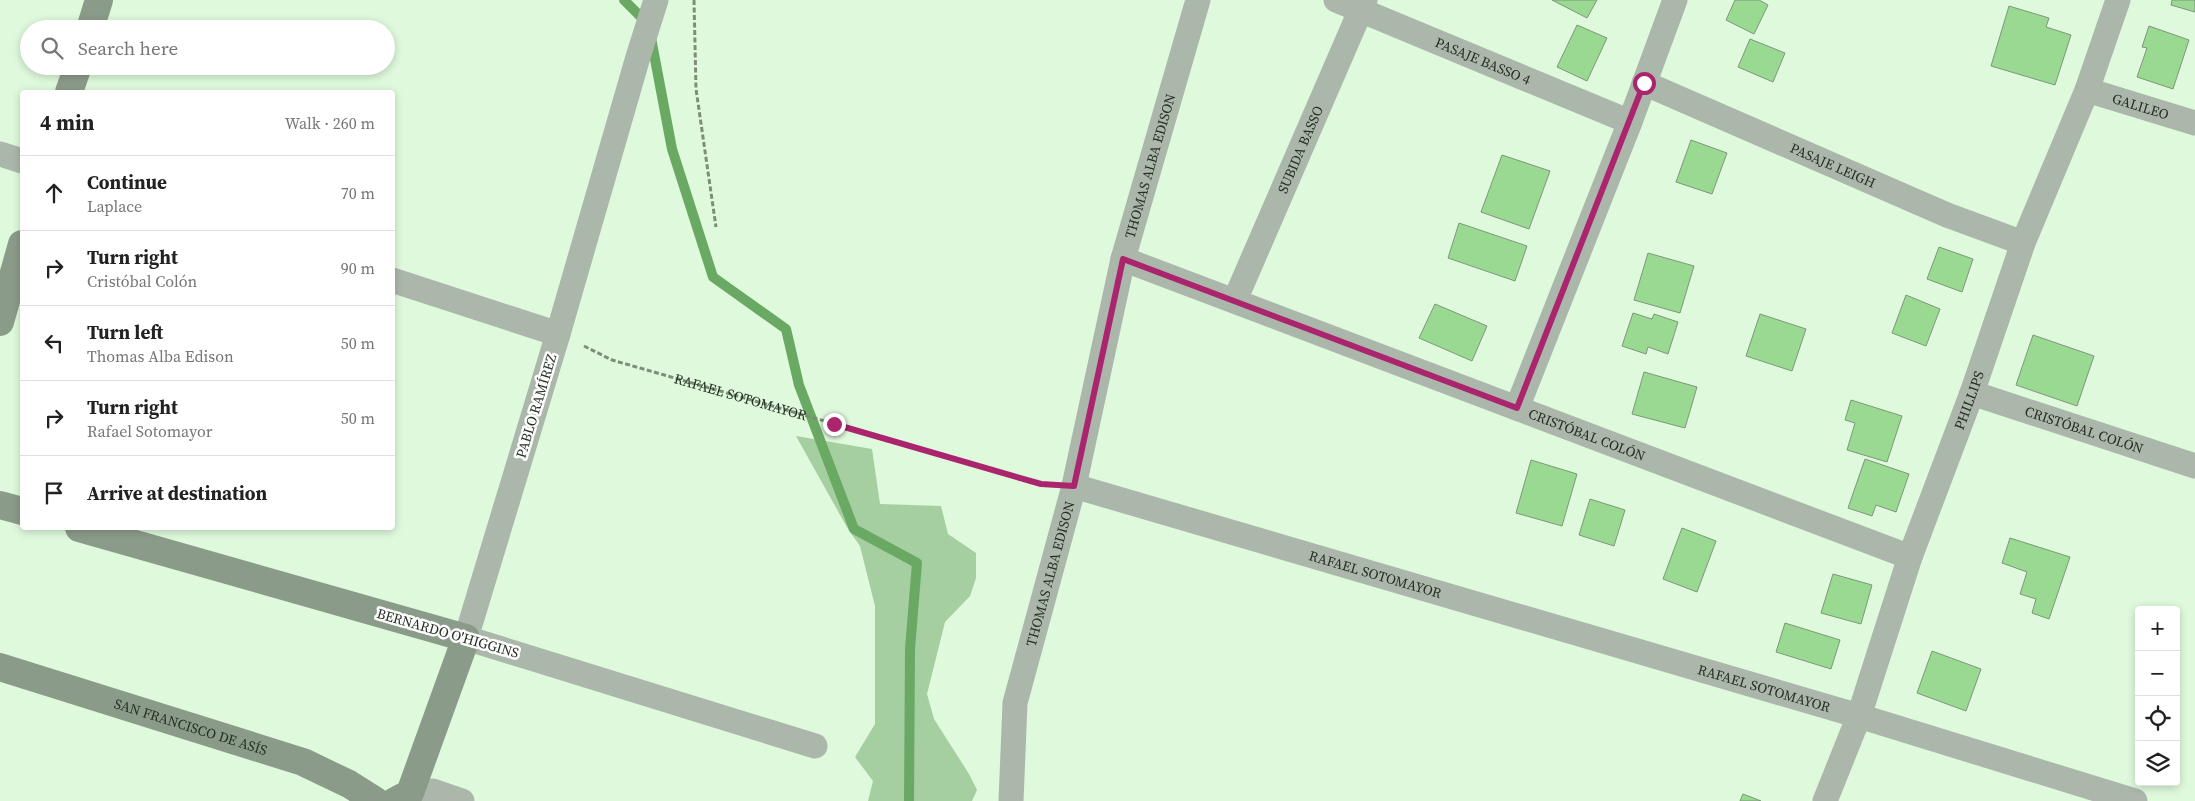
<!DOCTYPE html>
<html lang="en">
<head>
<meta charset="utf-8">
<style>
	:root { --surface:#fff; --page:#f2f2f2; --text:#222; --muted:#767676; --line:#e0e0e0 }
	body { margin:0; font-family:"Source Serif 4",serif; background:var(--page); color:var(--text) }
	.controls { position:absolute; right:15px; bottom:15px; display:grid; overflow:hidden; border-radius:5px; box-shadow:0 2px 8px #0003 }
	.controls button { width:45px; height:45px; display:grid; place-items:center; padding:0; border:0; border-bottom:1px solid var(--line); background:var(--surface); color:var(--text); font:25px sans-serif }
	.stop { position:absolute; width:15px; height:15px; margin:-11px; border:4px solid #aa256e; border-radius:50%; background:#fff }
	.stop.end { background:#aa256e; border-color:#fff; box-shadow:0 1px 5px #0008 }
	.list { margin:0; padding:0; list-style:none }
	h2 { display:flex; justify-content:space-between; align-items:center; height:65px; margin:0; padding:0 20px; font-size:21px }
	h2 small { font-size:16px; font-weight:400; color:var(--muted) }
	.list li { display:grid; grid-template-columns:32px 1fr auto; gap:15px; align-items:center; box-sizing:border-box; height:75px; padding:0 20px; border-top:1px solid var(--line) }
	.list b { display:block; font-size:19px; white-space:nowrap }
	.list p { margin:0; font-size:16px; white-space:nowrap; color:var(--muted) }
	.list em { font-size:16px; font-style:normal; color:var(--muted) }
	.icon { flex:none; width:28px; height:28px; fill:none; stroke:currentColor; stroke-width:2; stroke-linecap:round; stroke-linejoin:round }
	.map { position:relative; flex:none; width:2195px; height:801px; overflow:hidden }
	.search { position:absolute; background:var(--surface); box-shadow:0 2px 8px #0003; left:20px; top:20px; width:375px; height:55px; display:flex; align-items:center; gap:12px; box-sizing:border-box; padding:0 18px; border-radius:28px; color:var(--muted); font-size:19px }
	.panel { position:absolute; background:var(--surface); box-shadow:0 2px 8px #0003; left:20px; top:90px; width:375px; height:440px; border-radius:5px }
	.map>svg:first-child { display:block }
	.green { fill:#a5cfa0 }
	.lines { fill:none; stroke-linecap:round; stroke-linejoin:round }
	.stream { stroke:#6aa964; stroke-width:10 }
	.building { fill:#99d992; stroke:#7e977b }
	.path { stroke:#7c8e7a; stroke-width:3; stroke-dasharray:5 2.5; stroke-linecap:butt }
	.street { stroke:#acb7ab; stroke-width:25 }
	.secondary { stroke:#8b9b89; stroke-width:28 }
	.route { stroke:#aa256e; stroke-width:6 }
	.labels { text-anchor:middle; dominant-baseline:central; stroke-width:5; stroke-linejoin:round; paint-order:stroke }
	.street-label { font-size:14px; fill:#263025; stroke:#fdfdfd }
</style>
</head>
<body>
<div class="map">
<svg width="2195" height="801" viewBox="0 0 2195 801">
	<rect width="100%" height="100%" fill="#def9db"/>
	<polygon class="green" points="796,436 872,449 880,504 941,506 948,534 976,553 976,578 970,596 945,622 927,694 934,719 969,774 977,790 972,801 868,801 873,781 855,757 875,724 875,606 860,546 848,529"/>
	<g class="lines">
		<g class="stream">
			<polyline points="624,0 648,24"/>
			<polyline points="651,38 672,149 713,277 786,329 799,385 854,529 917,563 910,649 909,801"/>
		</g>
	</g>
	<g class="building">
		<polygon points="1552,0 1597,0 1587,18"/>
		<polygon points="1735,0 1759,0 1768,5 1754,34 1726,20"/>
		<polygon points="2172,0 2195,0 2195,12 2171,5"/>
		<polygon points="2009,6 2049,18 2046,27 2071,35 2055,85 1991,66"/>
		<polygon points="1577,25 1607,38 1587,81 1557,67"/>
		<polygon points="2149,26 2189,40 2173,89 2137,77 2147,48 2142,47"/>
		<polygon points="1750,39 1785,53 1773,82 1738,67"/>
		<polygon points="1691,140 1727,153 1712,194 1676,182"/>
		<polygon points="1502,155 1550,171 1529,229 1481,212"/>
		<polygon points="1459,223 1527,246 1515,281 1448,258"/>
		<polygon points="1939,247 1973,259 1962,292 1927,279"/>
		<polygon points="1648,253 1694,266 1680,313 1634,300"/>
		<polygon points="1906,295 1940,309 1926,346 1892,333"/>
		<polygon points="1435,304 1487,326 1472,361 1419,338"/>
		<polygon points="1633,313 1652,319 1654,314 1678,322 1668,354 1648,347 1646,354 1622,346"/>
		<polygon points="1760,314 1806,329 1792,371 1746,356"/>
		<polygon points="2033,335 2094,356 2077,406 2016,385"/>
		<polygon points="1644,372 1697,387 1685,428 1632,414"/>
		<polygon points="1851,400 1902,416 1887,462 1847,450 1855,423 1845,420"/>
		<polygon points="1865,459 1909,474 1896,512 1876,505 1872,516 1848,508"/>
		<polygon points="1531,460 1577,474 1562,526 1516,513"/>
		<polygon points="1590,499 1625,510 1614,546 1579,535"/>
		<polygon points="1682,528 1716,541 1697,592 1663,579"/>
		<polygon points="2010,538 2070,557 2049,619 2032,613 2036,599 2020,594 2027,572 2002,563"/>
		<polygon points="1833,574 1872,585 1861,624 1821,613"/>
		<polygon points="1785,623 1840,640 1831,669 1776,652"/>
		<polygon points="1932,651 1981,669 1966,711 1917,693"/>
		<polygon points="1743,794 1761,801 1740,801"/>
	</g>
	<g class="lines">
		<g class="path">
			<polyline points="694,0 696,89 716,227"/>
			<path id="s1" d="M584,346L612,360L1044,484"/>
		</g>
		<g class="street">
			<polyline points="656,0 638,57 558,334 466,638 815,746"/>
			<path id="s2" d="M1336,0L1630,122"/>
			<path id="s3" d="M1644,83L1947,215L2023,243"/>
			<path id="s4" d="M2087,90L2195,123"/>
			<polyline points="0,154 22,161"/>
			<path id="s5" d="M1123,259L1910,557"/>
			<polyline points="392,280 558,334"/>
			<path id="s6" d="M1235,300L1365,0"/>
			<path id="s7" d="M1972,393L2195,466"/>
			<polyline points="1517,408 1630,122 1675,0"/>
			<path id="s8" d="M1074,486L1859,716L2135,801"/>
			<polyline points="410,793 433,791 462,801"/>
			<path id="s9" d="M1011,801L1015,703L1074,486L1123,259L1198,0"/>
			<path id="s10" d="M1825,801L1859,716L1910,557L1972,393L2023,243L2087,90L2118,0"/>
		</g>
		<g class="secondary">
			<polyline points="90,29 99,0"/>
			<polyline points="69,92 78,66"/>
			<polyline points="0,322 22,244"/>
			<polyline points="0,505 22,511"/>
			<polyline points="79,528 466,638 410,793 395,801"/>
			<path id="s11" d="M0,667L303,762L349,784L376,801"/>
		</g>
	</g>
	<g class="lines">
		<polyline class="route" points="834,424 1041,484 1074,486 1123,259 1517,408 1644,83"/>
	</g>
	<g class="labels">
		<g class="street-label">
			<text stroke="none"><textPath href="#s2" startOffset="159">PASAJE BASSO 4</textPath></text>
			<text stroke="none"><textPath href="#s4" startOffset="56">GALILEO</textPath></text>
			<text stroke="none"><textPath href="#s6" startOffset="164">SUBIDA BASSO</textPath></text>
			<text stroke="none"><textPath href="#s3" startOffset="206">PASAJE LEIGH</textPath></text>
			<text stroke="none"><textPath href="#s9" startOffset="652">THOMAS ALBA EDISON</textPath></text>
			<text stroke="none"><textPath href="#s1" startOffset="165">RAFAEL SOTOMAYOR</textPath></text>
			<text stroke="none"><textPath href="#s10" startOffset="426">PHILLIPS</textPath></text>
			<text transform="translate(536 406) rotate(-73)">PABLO RAMÍREZ</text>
			<text stroke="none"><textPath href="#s7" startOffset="118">CRISTÓBAL COLÓN</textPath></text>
			<text stroke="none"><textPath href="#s5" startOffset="496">CRISTÓBAL COLÓN</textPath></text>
			<text stroke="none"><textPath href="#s9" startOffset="232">THOMAS ALBA EDISON</textPath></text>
			<text stroke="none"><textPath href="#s8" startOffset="314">RAFAEL SOTOMAYOR</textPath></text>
			<text transform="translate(448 633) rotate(16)">BERNARDO O'HIGGINS</text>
			<text stroke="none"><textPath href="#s8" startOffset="719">RAFAEL SOTOMAYOR</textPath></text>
			<text stroke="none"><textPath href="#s11" startOffset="200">SAN FRANCISCO DE ASÍS</textPath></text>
		</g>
	</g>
</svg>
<div class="controls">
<button>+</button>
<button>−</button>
<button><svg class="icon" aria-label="locate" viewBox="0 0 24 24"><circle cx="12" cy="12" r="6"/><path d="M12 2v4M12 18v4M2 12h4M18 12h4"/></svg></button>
<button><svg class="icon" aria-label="layers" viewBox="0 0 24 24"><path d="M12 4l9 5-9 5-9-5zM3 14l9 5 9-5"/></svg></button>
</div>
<div class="stop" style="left:1644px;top:83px"></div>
<div class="stop end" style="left:834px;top:424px"></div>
<div class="search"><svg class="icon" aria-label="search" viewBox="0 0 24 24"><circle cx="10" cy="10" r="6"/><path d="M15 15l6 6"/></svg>Search here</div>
<section class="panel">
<h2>4 min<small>Walk · 260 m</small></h2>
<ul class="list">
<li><svg class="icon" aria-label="ahead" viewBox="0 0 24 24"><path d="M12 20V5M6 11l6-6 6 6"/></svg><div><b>Continue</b><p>Laplace</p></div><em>70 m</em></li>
<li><svg class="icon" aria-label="right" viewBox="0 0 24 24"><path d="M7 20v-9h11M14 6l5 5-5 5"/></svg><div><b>Turn right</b><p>Cristóbal Colón</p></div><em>90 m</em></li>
<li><svg class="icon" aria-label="left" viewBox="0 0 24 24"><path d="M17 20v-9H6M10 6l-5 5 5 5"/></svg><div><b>Turn left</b><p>Thomas Alba Edison</p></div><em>50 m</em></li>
<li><svg class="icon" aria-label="right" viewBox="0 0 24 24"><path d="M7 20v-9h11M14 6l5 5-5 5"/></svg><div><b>Turn right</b><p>Rafael Sotomayor</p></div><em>50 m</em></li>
<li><svg class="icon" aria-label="arrive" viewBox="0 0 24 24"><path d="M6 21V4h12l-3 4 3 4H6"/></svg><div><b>Arrive at destination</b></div></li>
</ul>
</section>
</div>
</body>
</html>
